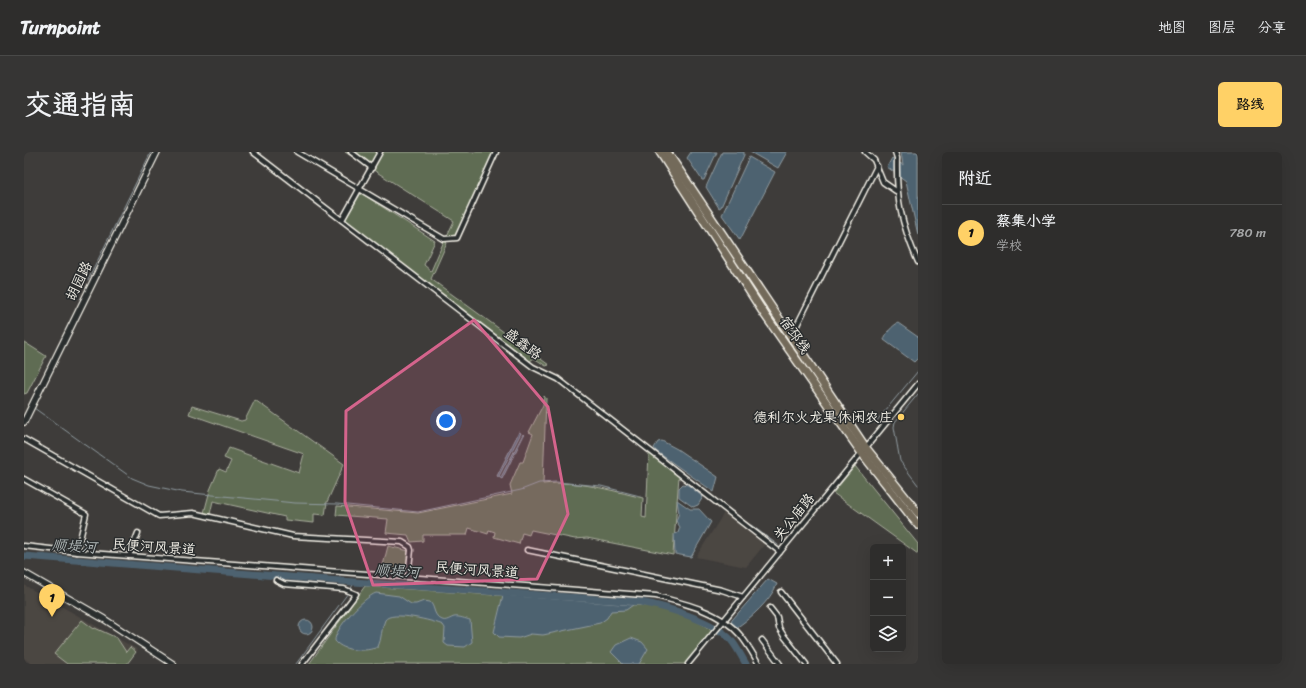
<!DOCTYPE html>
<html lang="zh">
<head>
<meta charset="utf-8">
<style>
	:root { --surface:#2e2d2c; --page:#363534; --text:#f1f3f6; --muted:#a7a8a9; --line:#494948; --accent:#ffd166 }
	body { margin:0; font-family:Sriracha,"LXGW WenKai TC",sans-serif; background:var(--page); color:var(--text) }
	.controls { position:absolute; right:12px; bottom:12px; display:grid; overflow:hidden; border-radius:6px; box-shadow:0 4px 16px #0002 }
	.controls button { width:36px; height:36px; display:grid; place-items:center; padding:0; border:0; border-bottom:1px solid var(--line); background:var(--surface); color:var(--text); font:20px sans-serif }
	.you { position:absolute; left:422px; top:269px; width:14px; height:14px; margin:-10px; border:3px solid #fff; border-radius:50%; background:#1a73e8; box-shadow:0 0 0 6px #1a73e833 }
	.badge { display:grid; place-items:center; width:26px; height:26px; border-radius:50%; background:var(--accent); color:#111; font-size:13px; font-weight:700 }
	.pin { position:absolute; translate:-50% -33px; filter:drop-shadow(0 1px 2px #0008) }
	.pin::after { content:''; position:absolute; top:21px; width:14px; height:12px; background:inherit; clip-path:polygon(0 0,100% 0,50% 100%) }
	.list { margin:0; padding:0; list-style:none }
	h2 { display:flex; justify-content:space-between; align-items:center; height:52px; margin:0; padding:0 16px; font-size:17px }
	h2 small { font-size:13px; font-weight:400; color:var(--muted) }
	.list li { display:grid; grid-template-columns:26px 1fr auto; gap:12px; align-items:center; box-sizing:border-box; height:56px; padding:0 16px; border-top:1px solid var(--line) }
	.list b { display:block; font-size:15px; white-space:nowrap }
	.list p { margin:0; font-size:13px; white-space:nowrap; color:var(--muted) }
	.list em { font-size:13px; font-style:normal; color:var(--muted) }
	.icon { flex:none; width:22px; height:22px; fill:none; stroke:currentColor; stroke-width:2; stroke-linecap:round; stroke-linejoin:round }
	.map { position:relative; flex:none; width:894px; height:512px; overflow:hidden; border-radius:6px }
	header { display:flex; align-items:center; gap:24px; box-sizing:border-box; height:56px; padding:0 20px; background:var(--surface); border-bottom:1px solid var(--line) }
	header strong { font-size:19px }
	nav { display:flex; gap:22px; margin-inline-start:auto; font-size:14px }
	.intro { display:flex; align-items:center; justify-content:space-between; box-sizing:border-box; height:96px; padding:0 24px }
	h1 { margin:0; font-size:28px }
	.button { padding:10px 18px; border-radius:6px; background:var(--accent); color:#111; font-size:14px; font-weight:700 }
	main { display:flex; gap:24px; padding:0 24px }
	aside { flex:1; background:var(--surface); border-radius:6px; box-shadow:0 4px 16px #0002 }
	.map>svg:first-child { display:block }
	.built { fill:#4c4642 }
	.green { fill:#5f6c53; stroke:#aaae9e }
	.water { fill:#4d6270; stroke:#909ba0 }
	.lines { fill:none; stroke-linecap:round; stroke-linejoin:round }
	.stream { stroke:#909ba0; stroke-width:1 }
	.river { stroke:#4d6270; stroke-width:7 }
	.minor-casing { stroke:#f4f1e8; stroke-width:7 }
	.tertiary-casing { stroke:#f4f1e8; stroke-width:8 }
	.primary-casing { stroke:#f4f1e8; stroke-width:10 }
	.minor { stroke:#2a2d2e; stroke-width:4 }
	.tertiary { stroke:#2a2d2e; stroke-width:5.5 }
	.primary { stroke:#736a5a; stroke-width:7 }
	.marked { fill:#d4648c; fill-opacity:0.2; stroke:#d4648c; stroke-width:3; stroke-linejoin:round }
	.poi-dot { fill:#ffd166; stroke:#2a2d2e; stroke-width:1.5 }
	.labels { text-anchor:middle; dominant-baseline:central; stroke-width:3; stroke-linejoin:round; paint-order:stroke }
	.street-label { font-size:14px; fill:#f4f1e8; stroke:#2a2d2e }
	.poi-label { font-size:14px; fill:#f4f1e8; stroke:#2a2d2e; text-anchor:end }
	.water-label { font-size:15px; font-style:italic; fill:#b1b8b8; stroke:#2a2d2e }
</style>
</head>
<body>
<header>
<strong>Turnpoint</strong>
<nav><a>地图</a><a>图层</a><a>分享</a></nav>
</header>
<div class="intro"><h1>交通指南</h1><a class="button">路线</a></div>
<main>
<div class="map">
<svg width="894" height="512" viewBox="0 0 894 512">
	<rect width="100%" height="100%" fill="#3e3c3a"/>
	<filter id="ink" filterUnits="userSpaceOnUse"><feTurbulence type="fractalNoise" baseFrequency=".025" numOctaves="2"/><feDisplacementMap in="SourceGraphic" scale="8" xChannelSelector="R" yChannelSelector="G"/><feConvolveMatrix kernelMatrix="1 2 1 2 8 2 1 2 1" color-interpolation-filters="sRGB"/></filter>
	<g filter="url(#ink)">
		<g class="built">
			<polygon points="700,361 741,392 722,415 672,405"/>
			<polygon points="0,433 114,498 103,512 7,512 0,506"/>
		</g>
		<g class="green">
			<polygon points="321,0 470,0 432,84 422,86 430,69"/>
			<polygon points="337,41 411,89 400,113 407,119 420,89 423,91 407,127 525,213 522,214 510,206 506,209 321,68"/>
			<polygon points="0,190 22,204 3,241 0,242"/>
			<path d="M520,244L522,246L519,332C553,328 586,338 619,346L618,365L622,366L625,301L655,324L649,403L563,386L551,387L507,378L505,383L498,381L495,392L470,385L471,380L465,378L464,382L445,376L443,383H399V389L387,390L384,383L362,381L364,367L312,363L313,354L394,361L488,342L486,333L496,310H499L509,282L505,280L519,253Z"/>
			<polygon points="231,248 320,312 303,350 301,363 290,362 290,371 261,368 261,365 189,349 186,362 180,361 186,338 195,317 202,320 207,309 200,306 205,296 275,321 280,302 165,262 168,254 217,269 221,268"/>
			<polygon points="831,314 894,392 894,402 809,341"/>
			<polygon points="364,394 385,399 383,423 357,421"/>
			<path d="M341,434L625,454C646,459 671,465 688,479L661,512H285Z"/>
			<polygon points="58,468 70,477 71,476 93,486 102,500 106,495 112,500 103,512 43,512 30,502"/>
		</g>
		<g class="water">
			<polygon points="667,0 693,0 680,28 678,28 663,6"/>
			<polygon points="698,0 720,0 720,3 697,55 695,56 682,35"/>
			<polygon points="726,0 763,0 754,16"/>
			<polygon points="877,0 894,0 894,83 882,29 863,15 868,6 879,13"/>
			<polygon points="725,5 751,20 716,88 698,63"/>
			<path d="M874,171L894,185V206L890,210L860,188C861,182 869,173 874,171Z"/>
			<polygon points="495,280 497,281 475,324 477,325 499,282 500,283 478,327 473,324"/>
			<polygon points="638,289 653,297 694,325 690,340 632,299 630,296 634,290"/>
			<polygon points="659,332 664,333 679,345 674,353 669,355 655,345 655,336"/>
			<polygon points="653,348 666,357 675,357 687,370 667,405 651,402 650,382 654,381 656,375 652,369 655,361"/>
			<path d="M744,427L753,432C746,449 727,466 712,476L707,470L708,468Z"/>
			<path d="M352,441L375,444L387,452H392L400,449L406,450C411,455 409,461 415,466C421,471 424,467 430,465C435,464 442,467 446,468L448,490L441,495L424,494L420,491L421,476L419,473C410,469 367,458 361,468C357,476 358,487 354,495C342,500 320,500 311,489C310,477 340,445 352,441Z"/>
			<polygon points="479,443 609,453 602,458 587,459 583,466 576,471 519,483 507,482 495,486 475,485 470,480"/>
			<circle cx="282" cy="475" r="7"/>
			<polygon points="607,486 618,490 624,497 615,512 599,512 587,500 592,493"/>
		</g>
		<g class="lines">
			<g class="stream">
				<polyline points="64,128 127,0"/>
				<polyline points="894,242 871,270 870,275 876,309 894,333"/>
				<polyline points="10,256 108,326 125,333 158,340 271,351 313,352 394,360 497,338 515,331 532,330 577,334 616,344"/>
				<polyline points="851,271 894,219"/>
				<polyline points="627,296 722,370"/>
				<polyline points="727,373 754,393"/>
				<polyline points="326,439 330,430"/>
				<polyline points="272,512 324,441"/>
			</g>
			<path class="river" d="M0,404L330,430L616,450C640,454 692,470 707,488C713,495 717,504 722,512"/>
			<g class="minor-casing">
				<g id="minor">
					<polyline points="229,0 509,215 534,227 756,400"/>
					<polyline points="273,0 420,87 433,86 472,0"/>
					<polyline points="327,0 348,16"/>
					<polyline points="841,0 850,8 859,30 872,39"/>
					<path d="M871,0L873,6C872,48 877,71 894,110"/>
					<polyline points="318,68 356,0"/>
					<polyline points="767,185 853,14"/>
					<polyline points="0,287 135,364 169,361 269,384 378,390 386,395 387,398 384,424"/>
					<polyline points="0,327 62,362 53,400"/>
					<path d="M0,394L53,400L632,444C660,451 697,460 716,483C723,491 729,502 735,512"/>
					<polyline points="503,398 698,438 719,445"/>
					<polyline points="105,404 114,381"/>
					<polyline points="252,428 260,432 320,437 332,442 278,512"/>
					<polyline points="757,440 813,512"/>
					<polyline points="746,456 753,465 755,476 760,484 782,512"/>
					<polyline points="738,488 756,512"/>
					<polyline points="664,512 894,232"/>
				</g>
			</g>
			<g class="tertiary-casing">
				<g id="tertiary">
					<polyline points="0,270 133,0"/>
					<polyline points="0,421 80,467 149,512"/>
				</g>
			</g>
			<g class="primary-casing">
				<g id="primary">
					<polyline points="636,0 741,163 837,300 894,373"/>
					<polyline points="643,0 842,296 894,361"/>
				</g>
			</g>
			<use href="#minor" class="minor"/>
			<use href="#tertiary" class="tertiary"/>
			<use href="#primary" class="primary"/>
		</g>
	</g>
	<path class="marked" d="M450,168L524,255L544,362L513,427L349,433L321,350L322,259Z"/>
	<circle class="poi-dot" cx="877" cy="265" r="4"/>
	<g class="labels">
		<g class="street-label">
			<text transform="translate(55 129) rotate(-64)">胡园路</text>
			<text transform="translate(771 183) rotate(55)">宿邳线</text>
			<text transform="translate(499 192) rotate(37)">盛鑫路</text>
			<text transform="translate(770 365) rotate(-51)">关公庙路</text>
			<text transform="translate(130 395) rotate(4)">民便河风景道</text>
			<text transform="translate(453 418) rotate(4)">民便河风景道</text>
		</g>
		<g class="poi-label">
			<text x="869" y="265">德利尔火龙果休闲农庄</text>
		</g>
		<g class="water-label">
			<text transform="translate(50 394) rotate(4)">顺堤河</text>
			<text transform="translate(373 419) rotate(4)">顺堤河</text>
		</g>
	</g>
</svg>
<div class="controls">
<button>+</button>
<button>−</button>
<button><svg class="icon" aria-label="layers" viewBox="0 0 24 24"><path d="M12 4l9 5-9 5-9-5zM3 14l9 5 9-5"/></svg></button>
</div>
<div class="you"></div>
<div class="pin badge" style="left:28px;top:465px">1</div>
</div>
<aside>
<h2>附近<small></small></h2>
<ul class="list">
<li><span class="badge">1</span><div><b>蔡集小学</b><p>学校</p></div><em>780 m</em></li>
</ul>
</aside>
</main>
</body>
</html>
